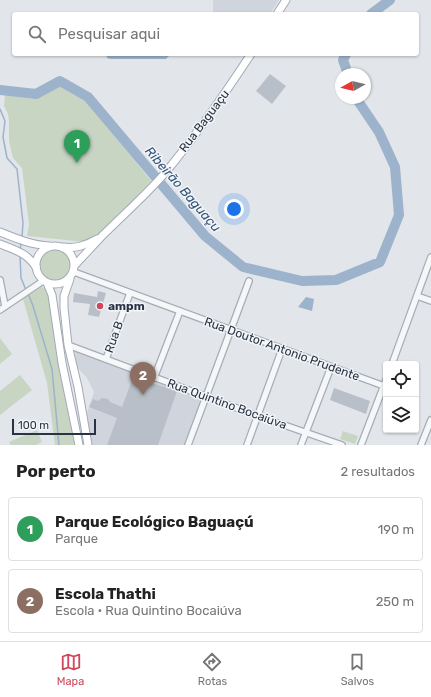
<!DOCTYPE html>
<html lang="pt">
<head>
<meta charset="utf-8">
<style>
	:root { --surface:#fff; --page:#f2f2f2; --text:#222; --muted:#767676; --line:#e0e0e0; --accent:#d0475c }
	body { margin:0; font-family:Rubik,sans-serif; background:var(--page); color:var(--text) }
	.controls { position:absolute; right:12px; bottom:12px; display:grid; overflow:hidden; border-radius:4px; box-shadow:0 1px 3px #0004 }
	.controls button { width:36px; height:36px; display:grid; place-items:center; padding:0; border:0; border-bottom:1px solid var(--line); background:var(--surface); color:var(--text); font:20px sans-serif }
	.compass { position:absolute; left:335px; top:68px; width:36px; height:36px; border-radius:50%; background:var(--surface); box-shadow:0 1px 3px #0004; rotate:262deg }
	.scale { position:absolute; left:12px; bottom:10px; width:84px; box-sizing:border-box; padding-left:4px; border:2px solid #2a3343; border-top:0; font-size:11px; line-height:14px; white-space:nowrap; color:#2a3343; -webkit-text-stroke:3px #f2f5f8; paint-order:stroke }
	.you { position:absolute; left:234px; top:209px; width:14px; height:14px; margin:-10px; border:3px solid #fff; border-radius:50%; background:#1a73e8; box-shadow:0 0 0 6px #1a73e833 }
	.badge { display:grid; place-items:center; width:26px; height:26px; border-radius:50%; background:var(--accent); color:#fff; font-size:13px; font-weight:700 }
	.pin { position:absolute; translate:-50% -33px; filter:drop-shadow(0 1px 2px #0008) }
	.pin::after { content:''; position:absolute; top:21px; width:14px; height:12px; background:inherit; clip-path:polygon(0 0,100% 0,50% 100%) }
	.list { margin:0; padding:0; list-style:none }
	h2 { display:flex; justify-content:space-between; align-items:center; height:52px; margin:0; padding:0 16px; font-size:17px }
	h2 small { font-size:13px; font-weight:400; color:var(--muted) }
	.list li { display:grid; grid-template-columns:26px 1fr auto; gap:12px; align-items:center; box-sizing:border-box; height:64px; margin:0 8px 8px; padding:0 8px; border:1px solid var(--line); border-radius:4px }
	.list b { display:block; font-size:15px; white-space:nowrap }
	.list p { margin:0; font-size:13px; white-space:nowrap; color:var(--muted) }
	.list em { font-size:13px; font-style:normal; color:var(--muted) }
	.icon { flex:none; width:22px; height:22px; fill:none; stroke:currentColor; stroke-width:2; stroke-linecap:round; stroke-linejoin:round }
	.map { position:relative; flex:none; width:431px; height:445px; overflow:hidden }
	.search { position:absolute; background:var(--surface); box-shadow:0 1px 3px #0004; left:12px; right:12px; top:12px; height:44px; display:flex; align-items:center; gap:10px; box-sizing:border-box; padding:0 14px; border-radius:4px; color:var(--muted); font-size:15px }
	.sheet { height:196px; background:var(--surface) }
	nav { display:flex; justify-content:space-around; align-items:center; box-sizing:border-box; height:56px; border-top:1px solid var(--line); background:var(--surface); font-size:11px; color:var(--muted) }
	nav a { display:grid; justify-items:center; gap:2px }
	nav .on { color:var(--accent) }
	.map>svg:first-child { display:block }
	.built { fill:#d0d5dd }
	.green { fill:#c8d5c3 }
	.water { fill:#9db3cb }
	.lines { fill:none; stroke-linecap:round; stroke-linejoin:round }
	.stream { stroke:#9db3cb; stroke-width:1.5 }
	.river { stroke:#9db3cb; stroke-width:10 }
	.building { fill:#b9bfc8 }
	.minor-casing { stroke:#a7adb5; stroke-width:8 }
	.major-casing { stroke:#a2aab7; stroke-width:9 }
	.minor { stroke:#f5f7f9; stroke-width:5.5 }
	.major { stroke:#fff; stroke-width:7 }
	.poi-dot { fill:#d0475c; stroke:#f2f5f8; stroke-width:1.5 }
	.labels { text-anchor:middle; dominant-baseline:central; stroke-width:3; stroke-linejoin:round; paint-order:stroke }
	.street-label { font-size:12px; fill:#2a3343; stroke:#f2f5f8 }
	.poi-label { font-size:12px; font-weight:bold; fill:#2a3343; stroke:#f2f5f8; text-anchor:start }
	.water-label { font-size:13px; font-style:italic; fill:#335278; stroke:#f2f5f8 }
</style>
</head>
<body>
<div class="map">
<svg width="431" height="445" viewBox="0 0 431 445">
	<rect width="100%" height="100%" fill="#e2e6eb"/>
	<g class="built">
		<polygon points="213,0 279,0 270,14 213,14"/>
		<polygon points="75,350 202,399 184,445 92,445 87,413 94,392 87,378 76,366"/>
	</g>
	<g class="green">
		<polygon points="60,86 85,100 151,181 103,232 85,242 27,236 29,224 22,168 13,158 9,141 9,122 8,114 4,106 5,95 34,99"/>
		<circle cx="55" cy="265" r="15"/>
		<polygon points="41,287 47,289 60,364 78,445 55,445 47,383 23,299"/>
		<polygon points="0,338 12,354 0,364"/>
		<polygon points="20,375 32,390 0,415 0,391"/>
		<polygon points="37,430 42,442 36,445 11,445 9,442"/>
		<polygon points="343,431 358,436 355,444 340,439"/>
	</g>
	<g class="water">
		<polygon points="106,54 171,54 166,59 110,59 107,58"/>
		<polygon points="306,297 314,299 312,311 298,307"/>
	</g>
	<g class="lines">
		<g class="stream">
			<polyline points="0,94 0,90"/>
			<polyline points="0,109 5,121 3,137 7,158 17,169 23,223 22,237"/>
			<polyline points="20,251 21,243"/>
			<polyline points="20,255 21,278 26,290"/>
			<polyline points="28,293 33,306 52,369 59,445"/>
		</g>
		<g class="river">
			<polyline points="371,14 390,0"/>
			<polyline points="346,54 343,60 348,74"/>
			<polyline points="0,90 36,94 60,81 88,97 205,236 243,267 302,281 336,280 380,262 399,215 395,167 379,132 356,98"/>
		</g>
	</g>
	<g class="building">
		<polygon points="270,74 286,86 272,104 256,91"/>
		<polygon points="98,291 106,293 99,317 88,315 90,304 73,302 74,293 97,297"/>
		<polygon points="133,377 177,391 158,445 107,445 117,418 89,407 93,399 98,401 102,398 108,399 110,402 122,407"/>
		<polygon points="334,388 370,401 366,414 330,400"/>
	</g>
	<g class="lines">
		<g class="minor-casing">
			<g id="minor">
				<polyline points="74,272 384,386"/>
				<polyline points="0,280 5,306"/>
				<polyline points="417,296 431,301"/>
				<polyline points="0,310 43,281"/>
				<polyline points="68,345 258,416 342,445"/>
				<polyline points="106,359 130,293"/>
				<polyline points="392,364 431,257"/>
				<polyline points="154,378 180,311"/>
				<polyline points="188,445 249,281"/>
				<polyline points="247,445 282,349"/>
				<polyline points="301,445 331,367"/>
				<polyline points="361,445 386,380"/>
				<polyline points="421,445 431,420"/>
			</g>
		</g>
		<g class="major-casing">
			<g id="major">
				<polyline points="277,14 286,0"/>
				<path d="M0,232C17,239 32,245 50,246"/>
				<path d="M0,244C15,250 27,253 36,267"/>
				<circle cx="55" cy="265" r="19"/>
				<path d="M63,247C76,249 86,245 97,239"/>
				<path d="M75,265C84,255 93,246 102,236C123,215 145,196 165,173C196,136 224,95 251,54"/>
				<polyline points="70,279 64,296 64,308 68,345 78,387 88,445"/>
				<polyline points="47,283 52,295 62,363 79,445"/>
			</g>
		</g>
		<use href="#minor" class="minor"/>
		<use href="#major" class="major"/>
	</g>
	<circle class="poi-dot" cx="100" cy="306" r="4"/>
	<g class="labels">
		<g class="street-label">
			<text transform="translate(204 121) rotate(-53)">Rua Baguaçu</text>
			<text transform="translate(114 337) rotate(-70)">Rua B</text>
			<text transform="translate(282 349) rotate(20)">Rua Doutor Antonio Prudente</text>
			<text transform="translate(227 404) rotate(20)">Rua Quintino Bocaiúva</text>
		</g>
		<g class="poi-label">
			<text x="108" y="306">ampm</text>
		</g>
		<g class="water-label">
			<text transform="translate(183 189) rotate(49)">Ribeirão Baguaçu</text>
		</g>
	</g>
</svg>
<div class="controls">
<button><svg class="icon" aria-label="locate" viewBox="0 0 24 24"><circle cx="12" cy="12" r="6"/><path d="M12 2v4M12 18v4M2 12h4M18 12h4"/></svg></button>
<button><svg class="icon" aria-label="layers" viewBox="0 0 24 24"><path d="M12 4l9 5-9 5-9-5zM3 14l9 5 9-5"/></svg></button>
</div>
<svg class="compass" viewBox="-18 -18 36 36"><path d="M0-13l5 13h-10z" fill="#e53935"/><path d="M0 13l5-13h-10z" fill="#767676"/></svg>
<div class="scale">100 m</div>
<div class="you"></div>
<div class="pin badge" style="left:77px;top:163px;background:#2e9e5b">1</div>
<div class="pin badge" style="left:143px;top:395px;background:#8d6e63">2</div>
<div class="search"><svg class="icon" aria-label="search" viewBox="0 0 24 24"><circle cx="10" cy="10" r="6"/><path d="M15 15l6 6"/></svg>Pesquisar aqui</div>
</div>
<section class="sheet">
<h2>Por perto<small>2 resultados</small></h2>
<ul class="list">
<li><span class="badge" style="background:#2e9e5b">1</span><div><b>Parque Ecológico Baguaçú</b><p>Parque</p></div><em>190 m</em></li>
<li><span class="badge" style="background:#8d6e63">2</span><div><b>Escola Thathi</b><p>Escola · Rua Quintino Bocaiúva</p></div><em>250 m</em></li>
</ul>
</section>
<nav>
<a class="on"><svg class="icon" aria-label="map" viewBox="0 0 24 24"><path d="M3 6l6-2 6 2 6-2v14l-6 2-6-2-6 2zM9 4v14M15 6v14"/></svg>Mapa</a>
<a><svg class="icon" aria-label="directions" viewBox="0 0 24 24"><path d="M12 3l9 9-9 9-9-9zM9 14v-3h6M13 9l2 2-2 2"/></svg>Rotas</a>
<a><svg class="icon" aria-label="saved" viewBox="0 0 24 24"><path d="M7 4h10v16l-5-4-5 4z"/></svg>Salvos</a>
</nav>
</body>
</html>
